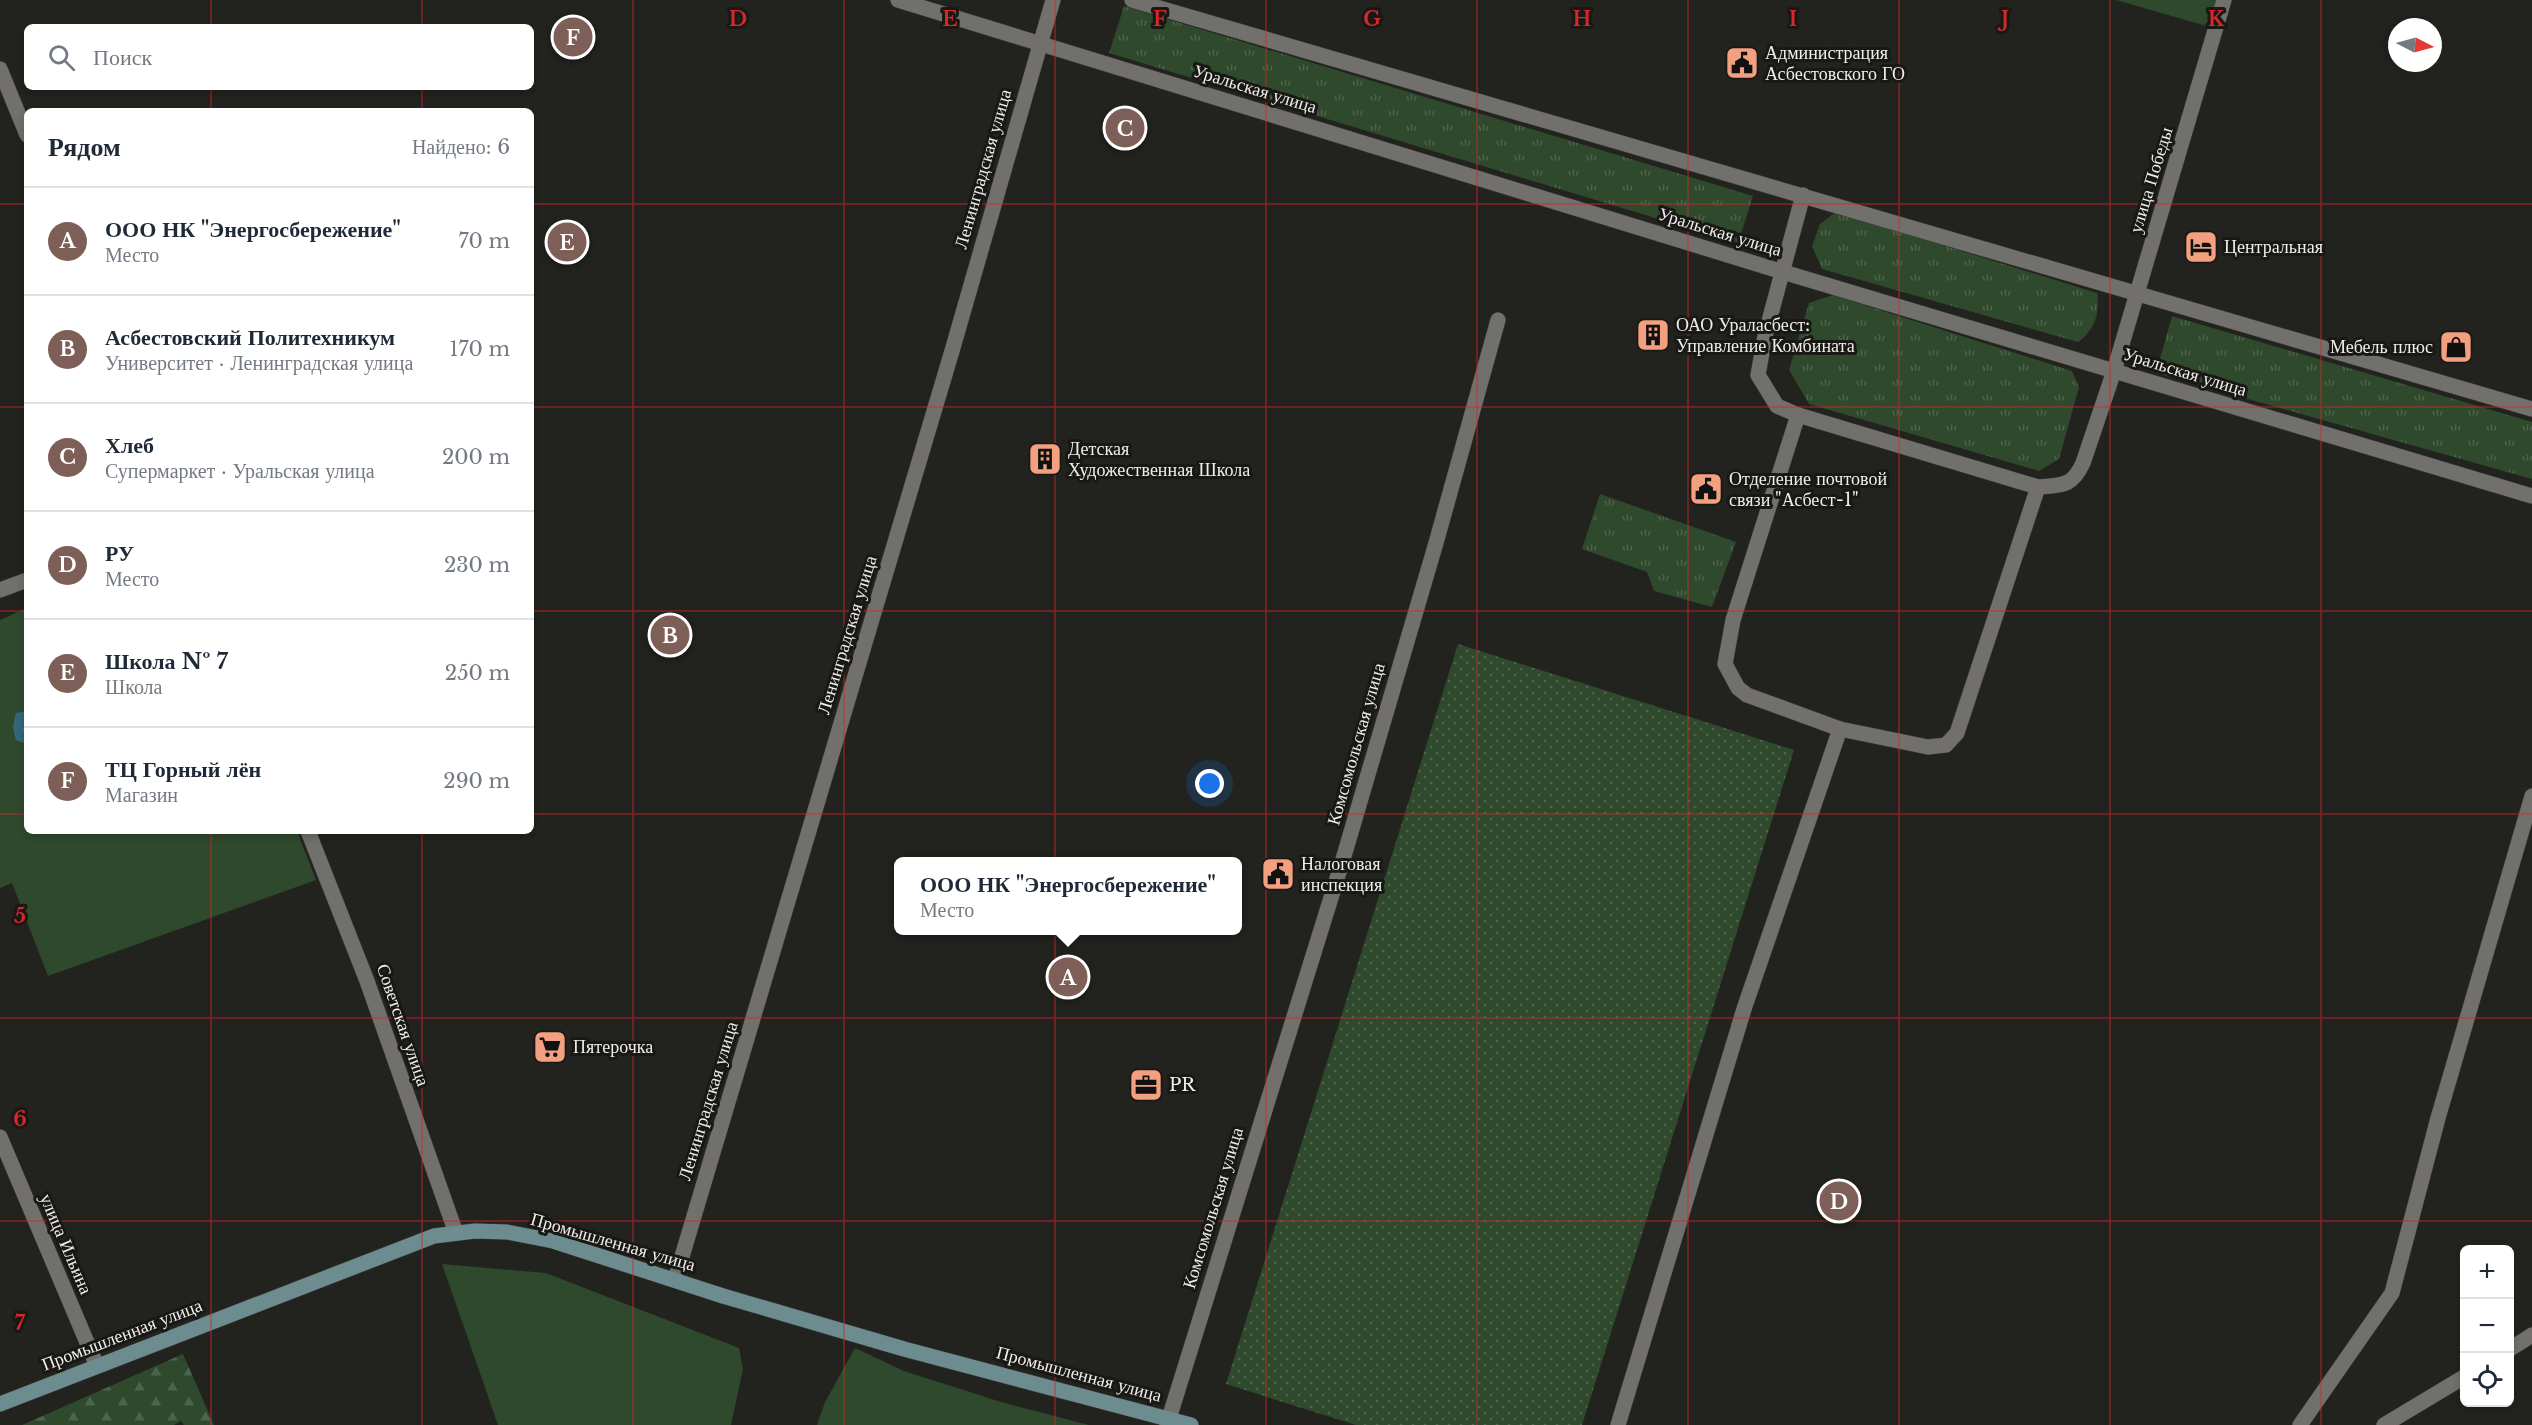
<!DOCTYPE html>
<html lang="ru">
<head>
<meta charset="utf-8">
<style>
	:root { --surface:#fff; --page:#f2f2f3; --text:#1f2937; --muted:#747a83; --line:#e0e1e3; --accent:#7e5f57 }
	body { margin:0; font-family:"Libre Baskerville",serif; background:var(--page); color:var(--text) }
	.controls { position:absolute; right:18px; bottom:18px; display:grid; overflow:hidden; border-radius:9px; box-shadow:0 3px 9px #0003 }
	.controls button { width:54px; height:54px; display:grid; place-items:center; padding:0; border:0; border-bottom:2px solid var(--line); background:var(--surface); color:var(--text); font:30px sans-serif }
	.compass { position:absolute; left:2388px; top:18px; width:54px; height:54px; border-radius:50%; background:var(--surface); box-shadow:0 3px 9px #0003; rotate:96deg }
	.you { position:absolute; left:1210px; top:784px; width:21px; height:21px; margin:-15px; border:4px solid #fff; border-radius:50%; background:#1a73e8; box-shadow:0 0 0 9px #1a73e833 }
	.badge { display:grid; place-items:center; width:39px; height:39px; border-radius:50%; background:var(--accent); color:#fff; font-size:20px; font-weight:700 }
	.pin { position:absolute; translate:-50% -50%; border:3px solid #fff; box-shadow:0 2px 6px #0006 }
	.popup { position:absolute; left:894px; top:857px; width:348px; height:78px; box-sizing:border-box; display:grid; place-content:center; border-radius:9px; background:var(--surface); filter:drop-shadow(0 2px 4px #0005); font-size:20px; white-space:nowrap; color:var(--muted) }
	.popup b { font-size:22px; color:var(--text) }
	.popup::after { content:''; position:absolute; left:50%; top:100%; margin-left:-12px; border:12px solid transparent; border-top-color:var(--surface) }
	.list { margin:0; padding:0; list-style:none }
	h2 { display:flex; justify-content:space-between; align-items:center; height:78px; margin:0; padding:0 24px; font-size:26px }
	h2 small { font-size:20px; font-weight:400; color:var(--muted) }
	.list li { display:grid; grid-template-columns:39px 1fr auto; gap:18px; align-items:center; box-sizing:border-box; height:108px; padding:0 24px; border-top:2px solid var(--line) }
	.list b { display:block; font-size:22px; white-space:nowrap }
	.list p { margin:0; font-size:20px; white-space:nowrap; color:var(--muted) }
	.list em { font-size:20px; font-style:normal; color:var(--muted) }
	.icon { flex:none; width:33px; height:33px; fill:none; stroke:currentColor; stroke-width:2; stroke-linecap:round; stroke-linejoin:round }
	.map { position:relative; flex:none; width:2532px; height:1425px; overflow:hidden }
	.search { position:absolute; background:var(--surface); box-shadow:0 3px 9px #0003; left:24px; top:24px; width:510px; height:66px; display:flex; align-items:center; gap:15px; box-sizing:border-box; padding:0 21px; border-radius:9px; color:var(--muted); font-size:22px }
	.panel { position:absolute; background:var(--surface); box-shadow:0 3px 9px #0003; left:24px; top:108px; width:510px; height:726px; border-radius:9px }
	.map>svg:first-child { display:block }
	.grass { fill:url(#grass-tufts) }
	.forest { fill:url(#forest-firs) }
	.park { fill:#2f492d }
	.garden { fill:url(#garden-dots) }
	.water { fill:url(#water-ripples) }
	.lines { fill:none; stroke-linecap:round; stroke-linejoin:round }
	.minor-casing { stroke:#3e3d3b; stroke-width:16 }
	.tertiary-casing { stroke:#3e3d3b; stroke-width:16 }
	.secondary-casing { stroke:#3e3d3b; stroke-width:16 }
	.minor { stroke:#71706d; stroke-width:15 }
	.tertiary { stroke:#71706d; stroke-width:15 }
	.secondary { stroke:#6c8c90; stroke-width:15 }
	.grid { fill:none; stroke:#d62828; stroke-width:1.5; stroke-opacity:0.55 }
	.labels { text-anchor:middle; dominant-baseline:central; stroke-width:6; stroke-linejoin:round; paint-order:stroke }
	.poi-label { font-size:18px; fill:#eeeeec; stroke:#191815; text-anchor:start }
	.street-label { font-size:18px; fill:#eeeeec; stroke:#191815 }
	.grid-label { font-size:20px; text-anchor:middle; font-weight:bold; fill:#d62828; stroke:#191815; stroke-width:6; stroke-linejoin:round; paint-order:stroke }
</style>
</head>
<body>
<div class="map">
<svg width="2532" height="1425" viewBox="0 0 2532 1425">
	<defs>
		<pattern id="grass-tufts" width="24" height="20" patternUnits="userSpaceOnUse" patternTransform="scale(1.5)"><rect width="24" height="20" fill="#2f492d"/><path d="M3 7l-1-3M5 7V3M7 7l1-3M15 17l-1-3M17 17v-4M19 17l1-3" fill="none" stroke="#4d644c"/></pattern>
		<pattern id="forest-firs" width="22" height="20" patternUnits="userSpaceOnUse" patternTransform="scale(1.5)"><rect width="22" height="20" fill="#2f492d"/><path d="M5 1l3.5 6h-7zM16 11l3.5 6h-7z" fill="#4d644c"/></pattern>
		<pattern id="garden-dots" width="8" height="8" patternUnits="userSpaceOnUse" patternTransform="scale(1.5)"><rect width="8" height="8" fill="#2f492d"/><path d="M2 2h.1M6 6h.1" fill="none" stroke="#4d644c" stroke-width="1.8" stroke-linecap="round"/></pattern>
		<pattern id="water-ripples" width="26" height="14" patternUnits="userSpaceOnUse" patternTransform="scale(1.5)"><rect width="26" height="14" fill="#32687c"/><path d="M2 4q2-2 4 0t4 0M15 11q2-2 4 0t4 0" fill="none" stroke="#507e8f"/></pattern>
	</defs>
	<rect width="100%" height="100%" fill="#22221f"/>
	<g class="grass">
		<polygon points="1124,6 1753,196 1738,243 1109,53"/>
		<path d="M1836,212L2097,293C2100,313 2095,330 2078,342L1822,269L1812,246L1820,224Z"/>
		<polygon points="1833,295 2072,371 2079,387 2059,459 2039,471 1809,404 1789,370 1809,303"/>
		<polygon points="2172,316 2532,422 2532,479 2156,373"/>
		<polygon points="1600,494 1736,542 1712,607 1654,591 1647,572 1582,549"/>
	</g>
	<polygon class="forest" points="183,1354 214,1425 184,1425 181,1421 174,1425 22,1425"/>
	<g class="park">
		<polygon points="2116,0 2218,0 2210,27"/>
		<polygon points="27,608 27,831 297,831 316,880 48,976 12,883 0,888 0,620"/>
		<polygon points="442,1264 546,1273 739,1348 743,1369 731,1425 498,1425"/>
		<polygon points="855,1348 904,1371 1001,1402 1089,1425 817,1425 825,1402"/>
	</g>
	<polygon class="garden" points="1458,644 1794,750 1582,1425 1356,1425 1226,1384"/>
	<polygon class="water" points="27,711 27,744 16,740 13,727 16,713"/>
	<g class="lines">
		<g class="minor-casing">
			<g id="minor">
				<polyline points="898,0 1783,272 2532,496"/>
				<polyline points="1132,0 2532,409"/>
				<path d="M1803,195L1765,336L1758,375L1777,406L1798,415L2038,487C2062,485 2072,487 2083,463L2114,371L2224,0"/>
				<polyline points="1798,415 1733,620 1725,664 1738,688 1747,695 1840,729 1928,747 1946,745 1957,733 2038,487"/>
				<polyline points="0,590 27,580"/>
				<polyline points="0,1137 97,1366"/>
				<polyline points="675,1280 952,351 1053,0"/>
				<polyline points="1167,1425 1344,856 1436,543 1498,320"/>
				<polyline points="1618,1425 1744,1009 1840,729"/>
				<polyline points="2300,1425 2392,1293 2438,1118 2532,796"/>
			</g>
		</g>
		<g class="tertiary-casing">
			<g id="tertiary">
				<polyline points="0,69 27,135"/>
				<polyline points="308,831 367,981 456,1233"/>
				<polyline points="2510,1349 2532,1335"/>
				<polyline points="2384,1425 2464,1377"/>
			</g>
		</g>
		<g class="secondary-casing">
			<polyline id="secondary" points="0,1404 434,1236 475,1231 507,1232 553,1241 723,1296 904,1349 1191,1425"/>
		</g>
		<use href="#minor" class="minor"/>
		<use href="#tertiary" class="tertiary"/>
		<use href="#secondary" class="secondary"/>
	</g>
	<path class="grid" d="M211,0V27M422,0V27M633,0V1425M844,0V1425M1055,0V1425M1266,0V1425M1477,0V1425M1688,0V1425M1899,0V1425M2110,0V1425M2321,0V1425M211,87V111M422,87V111M0,204H27M531,204H2532M0,407H27M531,407H2532M0,611H27M531,611H2532M0,814H27M531,814H2532M211,831V1425M422,831V1425M0,1018H2532M0,1221H2532"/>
	<defs>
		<g id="civic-square" transform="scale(1.725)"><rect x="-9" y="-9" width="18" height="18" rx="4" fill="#f2a07f" stroke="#191815"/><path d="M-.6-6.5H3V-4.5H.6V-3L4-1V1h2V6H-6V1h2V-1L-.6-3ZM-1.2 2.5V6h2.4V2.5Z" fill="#111"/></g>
		<g id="hotel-square" transform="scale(1.725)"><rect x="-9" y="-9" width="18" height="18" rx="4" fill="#f2a07f" stroke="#191815"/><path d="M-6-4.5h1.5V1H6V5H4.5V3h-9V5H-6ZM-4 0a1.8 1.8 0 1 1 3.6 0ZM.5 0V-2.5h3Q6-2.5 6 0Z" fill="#111"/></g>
		<g id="building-square" transform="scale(1.725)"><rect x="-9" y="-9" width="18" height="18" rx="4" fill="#f2a07f" stroke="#191815"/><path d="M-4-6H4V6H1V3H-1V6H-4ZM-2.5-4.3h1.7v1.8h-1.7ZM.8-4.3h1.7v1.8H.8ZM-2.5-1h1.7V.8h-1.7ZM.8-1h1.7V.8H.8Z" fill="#111"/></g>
		<g id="shop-square" transform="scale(1.725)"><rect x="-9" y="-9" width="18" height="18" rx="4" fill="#f2a07f" stroke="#191815"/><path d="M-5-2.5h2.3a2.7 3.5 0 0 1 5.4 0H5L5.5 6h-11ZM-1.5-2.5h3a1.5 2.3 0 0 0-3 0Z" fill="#111"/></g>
		<g id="supermarket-square" transform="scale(1.725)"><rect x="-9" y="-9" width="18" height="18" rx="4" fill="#f2a07f" stroke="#191815"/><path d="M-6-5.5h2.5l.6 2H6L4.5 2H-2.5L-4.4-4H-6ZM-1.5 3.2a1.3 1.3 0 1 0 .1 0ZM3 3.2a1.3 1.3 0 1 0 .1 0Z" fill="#111"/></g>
		<g id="office-square" transform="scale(1.725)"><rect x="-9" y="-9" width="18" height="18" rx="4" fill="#f2a07f" stroke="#191815"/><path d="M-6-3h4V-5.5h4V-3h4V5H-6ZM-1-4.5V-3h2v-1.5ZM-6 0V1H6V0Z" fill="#111"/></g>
	</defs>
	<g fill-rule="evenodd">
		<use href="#civic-square" x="1742" y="63"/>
		<use href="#hotel-square" x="2201" y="247"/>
		<use href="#building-square" x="1653" y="335"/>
		<use href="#shop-square" x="2456" y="347"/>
		<use href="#building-square" x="1045" y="459"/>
		<use href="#civic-square" x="1706" y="489"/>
		<use href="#civic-square" x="1278" y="874"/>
		<use href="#supermarket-square" x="550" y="1047"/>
		<use href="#office-square" x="1146" y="1085"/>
	</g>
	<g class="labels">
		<g class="poi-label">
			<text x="1765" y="53">Администрация<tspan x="1765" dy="21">Асбестовского ГО</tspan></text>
			<text x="2224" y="247">Центральная</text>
			<text x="1676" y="325">ОАО Ураласбест:<tspan x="1676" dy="21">Управление Комбината</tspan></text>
			<text x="2433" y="347" text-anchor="end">Мебель плюс</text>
			<text x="1068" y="449">Детская<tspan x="1068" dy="21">Художественная Школа</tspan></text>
			<text x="1729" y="479">Отделение почтовой<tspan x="1729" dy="21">связи "Асбест-1"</tspan></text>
			<text x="1301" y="864">Налоговая<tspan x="1301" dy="21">инспекция</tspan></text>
			<text x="573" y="1047">Пятерочка</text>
			<text x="1169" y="1085">PR</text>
		</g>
		<g class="street-label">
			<text transform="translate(1255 89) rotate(17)">Уральская улица</text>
			<text transform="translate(983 169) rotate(-74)">Ленинградская улица</text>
			<text transform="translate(2151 180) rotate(-73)">улица Победы</text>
			<text transform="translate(1720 232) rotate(17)">Уральская улица</text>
			<text transform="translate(2185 372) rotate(17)">Уральская улица</text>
			<text transform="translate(847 635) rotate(-73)">Ленинградская улица</text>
			<text transform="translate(1356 744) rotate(-74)">Комсомольская улица</text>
			<text transform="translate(403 1025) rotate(71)">Советская улица</text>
			<text transform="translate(708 1101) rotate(-73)">Ленинградская улица</text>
			<text transform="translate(1213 1208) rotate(-73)">Комсомольская улица</text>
			<text transform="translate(613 1242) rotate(16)">Промышленная улица</text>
			<text transform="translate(66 1244) rotate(67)">улица Ильина</text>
			<text transform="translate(122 1335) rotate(-21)">Промышленная улица</text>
			<text transform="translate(1079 1374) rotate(15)">Промышленная улица</text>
		</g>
	</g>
	<g class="grid-label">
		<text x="738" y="26">D</text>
		<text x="950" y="26">E</text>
		<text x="1160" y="26">F</text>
		<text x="1372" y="26">G</text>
		<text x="1582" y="26">H</text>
		<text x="1793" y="26">I</text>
		<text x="2005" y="26">J</text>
		<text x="2216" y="26">K</text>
		<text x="20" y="923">5</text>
		<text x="20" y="1126">6</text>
		<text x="20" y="1330">7</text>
	</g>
</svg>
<div class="controls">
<button>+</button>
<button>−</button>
<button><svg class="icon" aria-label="locate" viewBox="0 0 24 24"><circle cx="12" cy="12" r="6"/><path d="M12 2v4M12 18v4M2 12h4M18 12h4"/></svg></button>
</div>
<svg class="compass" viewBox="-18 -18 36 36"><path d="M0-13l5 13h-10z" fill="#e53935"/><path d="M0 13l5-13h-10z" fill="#747a83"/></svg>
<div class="you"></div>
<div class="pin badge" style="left:1068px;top:977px">A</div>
<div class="popup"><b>ООО НК &quot;Энергосбережение&quot;</b>Место</div>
<div class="pin badge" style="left:670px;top:635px">B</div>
<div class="pin badge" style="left:1125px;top:128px">C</div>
<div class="pin badge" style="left:1839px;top:1201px">D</div>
<div class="pin badge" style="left:567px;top:242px">E</div>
<div class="pin badge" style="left:573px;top:37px">F</div>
<div class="search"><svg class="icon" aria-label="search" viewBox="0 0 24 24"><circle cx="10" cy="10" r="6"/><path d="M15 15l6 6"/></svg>Поиск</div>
<section class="panel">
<h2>Рядом<small>Найдено: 6</small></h2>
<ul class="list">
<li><span class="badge">A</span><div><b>ООО НК &quot;Энергосбережение&quot;</b><p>Место</p></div><em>70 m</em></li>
<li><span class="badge">B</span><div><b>Асбестовский Политехникум</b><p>Университет · Ленинградская улица</p></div><em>170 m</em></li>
<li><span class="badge">C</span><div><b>Хлеб</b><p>Супермаркет · Уральская улица</p></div><em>200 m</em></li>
<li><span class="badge">D</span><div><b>РУ</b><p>Место</p></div><em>230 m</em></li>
<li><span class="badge">E</span><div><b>Школа № 7</b><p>Школа</p></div><em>250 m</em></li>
<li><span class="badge">F</span><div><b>ТЦ Горный лён</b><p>Магазин</p></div><em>290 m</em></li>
</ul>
</section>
</div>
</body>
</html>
